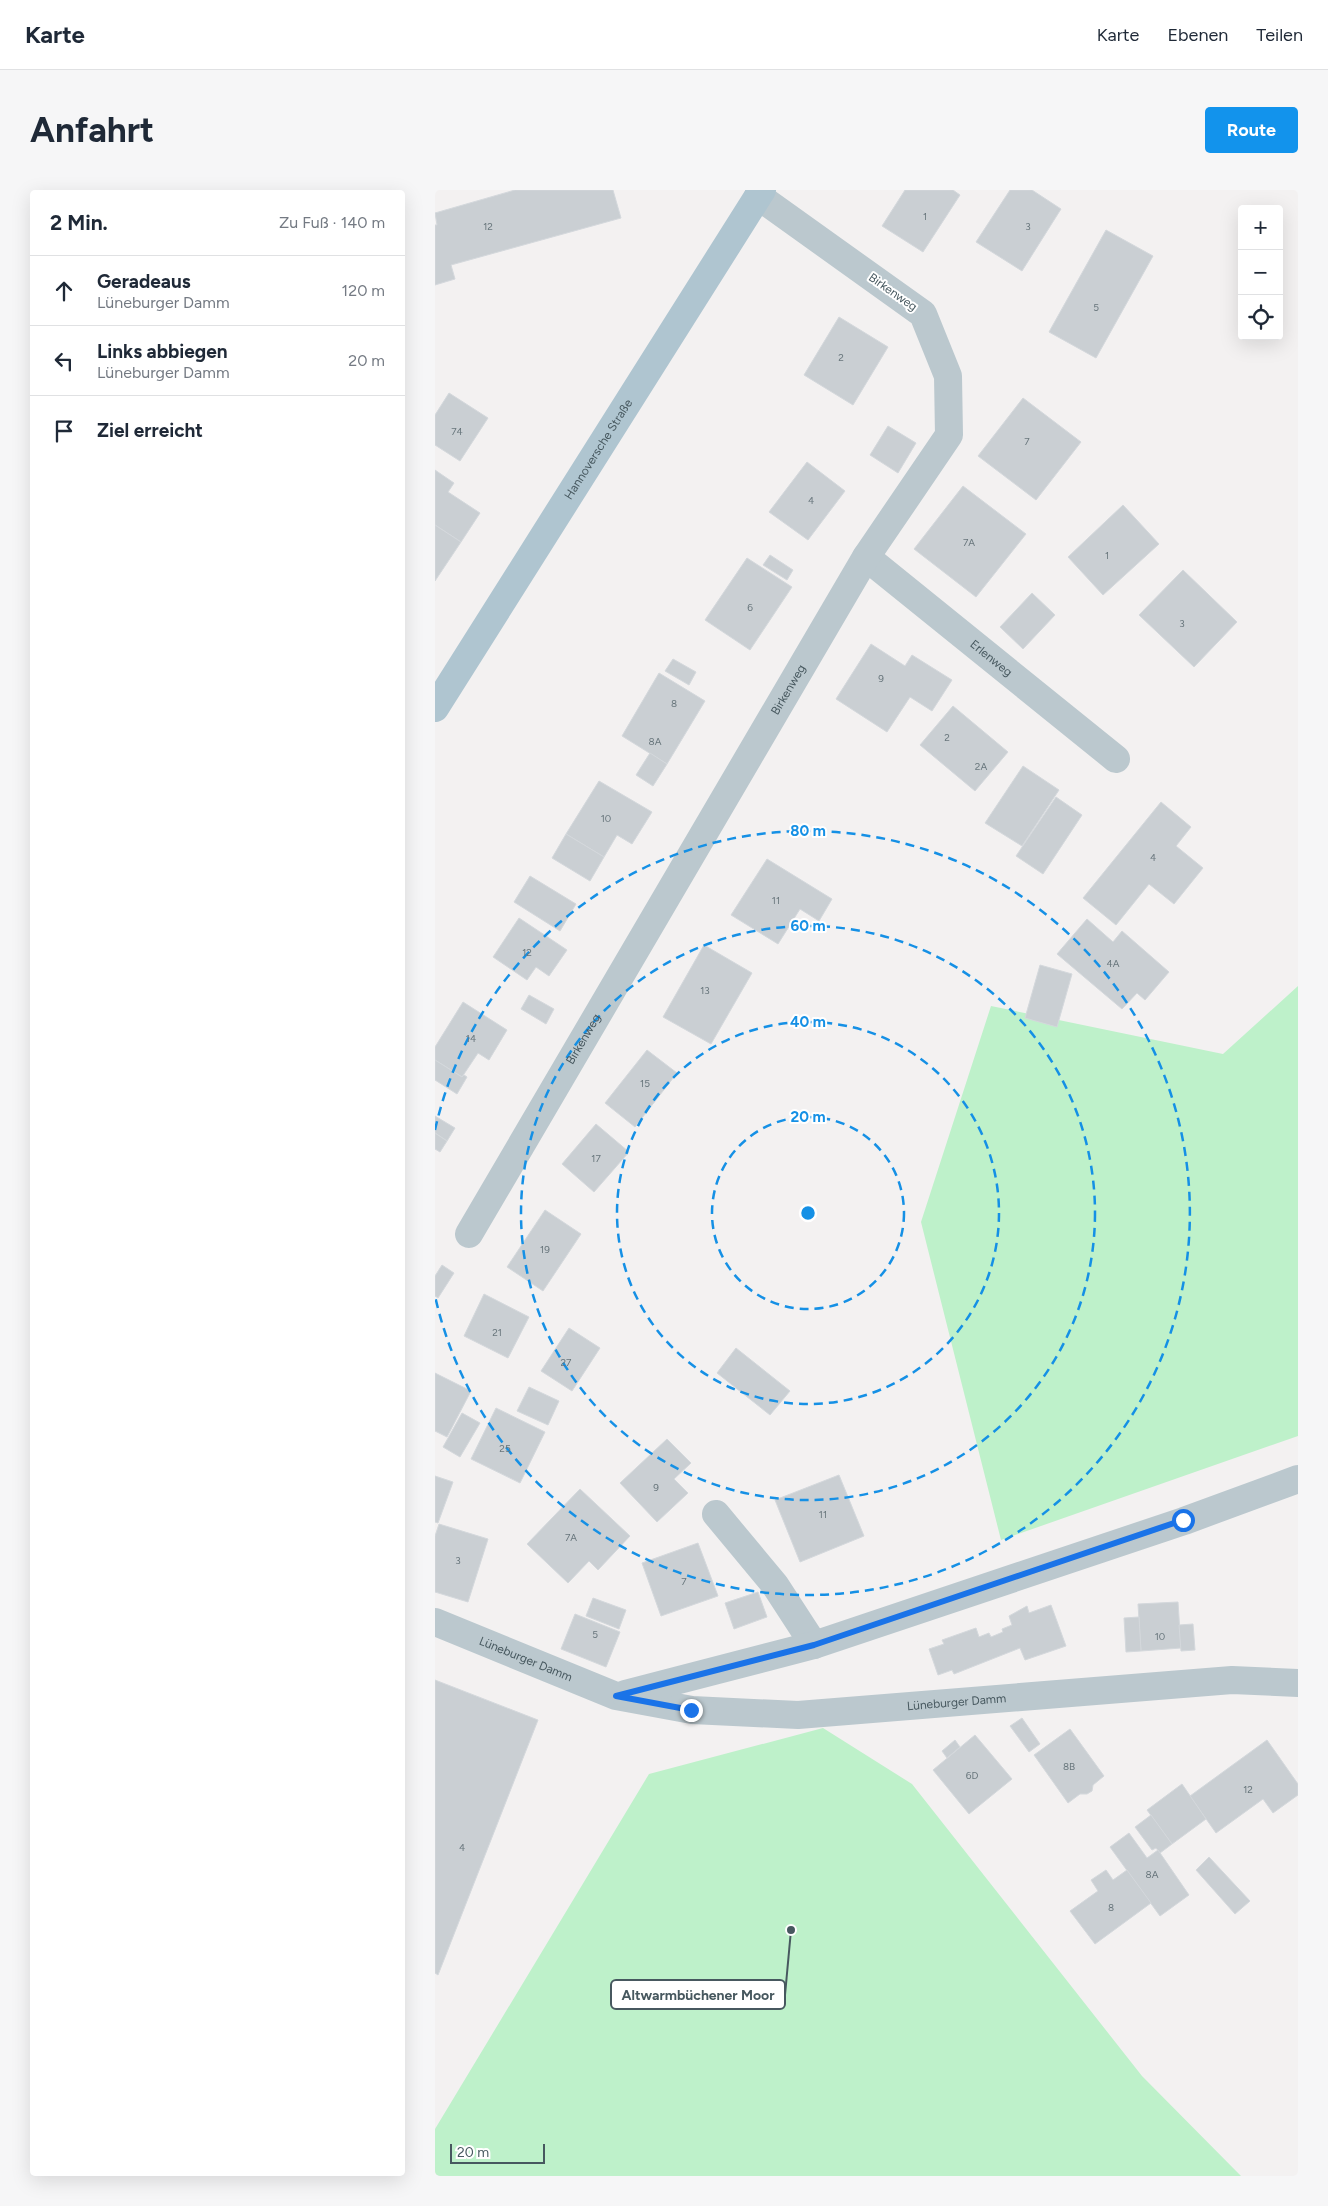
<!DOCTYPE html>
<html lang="de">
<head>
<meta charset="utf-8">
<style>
	:root { --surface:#fff; --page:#f6f6f7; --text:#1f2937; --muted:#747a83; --line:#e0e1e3; --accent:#1293ec }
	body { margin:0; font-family:Figtree,sans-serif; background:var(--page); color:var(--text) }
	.controls { position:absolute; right:15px; top:15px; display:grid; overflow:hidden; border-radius:5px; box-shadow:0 5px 20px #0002 }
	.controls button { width:45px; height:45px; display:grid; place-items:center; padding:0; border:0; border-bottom:1px solid var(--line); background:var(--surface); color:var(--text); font:25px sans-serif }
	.scale { position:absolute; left:15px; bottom:12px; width:95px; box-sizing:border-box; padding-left:5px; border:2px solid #47585f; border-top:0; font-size:14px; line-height:18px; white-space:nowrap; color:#47585f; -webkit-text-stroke:4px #fff; paint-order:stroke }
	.stop { position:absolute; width:15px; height:15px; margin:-11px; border:4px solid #1a73e8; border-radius:50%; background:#fff }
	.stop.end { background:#1a73e8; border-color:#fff; box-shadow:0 1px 5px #0008 }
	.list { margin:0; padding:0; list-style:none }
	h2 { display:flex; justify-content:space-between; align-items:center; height:65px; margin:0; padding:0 20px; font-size:21px }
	h2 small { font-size:16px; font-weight:400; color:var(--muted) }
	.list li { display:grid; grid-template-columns:32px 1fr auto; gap:15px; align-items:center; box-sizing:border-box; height:70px; padding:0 20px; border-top:1px solid var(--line) }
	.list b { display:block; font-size:19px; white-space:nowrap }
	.list p { margin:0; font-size:16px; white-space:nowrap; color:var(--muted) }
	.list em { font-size:16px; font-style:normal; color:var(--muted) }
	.icon { flex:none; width:28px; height:28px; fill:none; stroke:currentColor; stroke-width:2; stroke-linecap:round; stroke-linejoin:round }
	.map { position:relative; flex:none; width:863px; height:1986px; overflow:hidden; border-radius:5px }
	header { display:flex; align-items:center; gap:30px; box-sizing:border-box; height:70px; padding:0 25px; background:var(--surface); border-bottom:1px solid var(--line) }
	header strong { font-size:24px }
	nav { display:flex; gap:28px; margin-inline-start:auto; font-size:18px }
	.intro { display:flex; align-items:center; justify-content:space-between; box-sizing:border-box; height:120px; padding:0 30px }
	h1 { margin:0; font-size:35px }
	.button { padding:12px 22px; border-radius:5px; background:var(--accent); color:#fff; font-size:18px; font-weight:700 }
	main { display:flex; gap:30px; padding:0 30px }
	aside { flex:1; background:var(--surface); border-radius:5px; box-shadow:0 5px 20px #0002 }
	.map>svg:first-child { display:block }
	.green { fill:#bef1ca }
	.building { fill:#cacfd3; stroke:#d4d8dc }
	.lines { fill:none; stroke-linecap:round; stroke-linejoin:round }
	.minor { stroke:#bbc8ce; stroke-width:28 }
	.major { stroke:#afc5d0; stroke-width:28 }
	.route { stroke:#1a73e8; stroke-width:6 }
	.ring { fill:none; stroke:#1590e5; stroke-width:2.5; stroke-dasharray:9 6 }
	.labels { text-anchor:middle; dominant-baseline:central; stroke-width:4; stroke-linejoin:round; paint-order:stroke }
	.number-label { font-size:10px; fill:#68767c }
	.street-label { font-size:12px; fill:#47585f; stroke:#fff }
	.centre { fill:#1590e5; stroke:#fff; stroke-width:2.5 }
	.ring-label { font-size:15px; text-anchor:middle; font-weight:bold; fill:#1590e5; stroke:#fff; stroke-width:4; stroke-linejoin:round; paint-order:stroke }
	.leader { fill:none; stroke:#47585f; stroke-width:2 }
	.callout-dot { fill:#47585f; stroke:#fff; stroke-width:2 }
	.callout { fill:#fff; stroke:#47585f; stroke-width:2 }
	.callout-label { font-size:14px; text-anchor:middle; font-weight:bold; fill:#47585f }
</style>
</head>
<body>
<header>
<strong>Karte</strong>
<nav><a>Karte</a><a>Ebenen</a><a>Teilen</a></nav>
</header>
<div class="intro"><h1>Anfahrt</h1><a class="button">Route</a></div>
<main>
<aside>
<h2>2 Min.<small>Zu Fuß · 140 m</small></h2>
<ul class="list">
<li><svg class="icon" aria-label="ahead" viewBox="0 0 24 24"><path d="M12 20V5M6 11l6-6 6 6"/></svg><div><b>Geradeaus</b><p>Lüneburger Damm</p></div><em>120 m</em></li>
<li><svg class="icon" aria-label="left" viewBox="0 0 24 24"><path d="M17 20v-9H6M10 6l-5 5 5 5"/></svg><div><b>Links abbiegen</b><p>Lüneburger Damm</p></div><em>20 m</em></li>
<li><svg class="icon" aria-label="arrive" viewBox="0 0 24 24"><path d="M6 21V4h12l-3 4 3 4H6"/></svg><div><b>Ziel erreicht</b></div></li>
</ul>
</aside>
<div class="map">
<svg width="863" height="1986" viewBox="0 0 863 1986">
	<rect width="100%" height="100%" fill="#f3f1f1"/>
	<g class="green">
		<polygon points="863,796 863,1246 566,1350 486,1032 556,816 788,864"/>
		<polygon points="388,1538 477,1594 707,1886 806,1986 0,1986 0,1939 214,1584"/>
	</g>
	<g class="building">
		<polygon points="80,0 178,0 186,28 16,75 20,89 0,95 0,35 2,35 0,23"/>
		<polygon points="470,0 518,0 525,5 488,62 447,36"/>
		<polygon points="575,0 597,0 626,19 587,81 541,52"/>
		<polygon points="671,40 718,66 661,168 614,142"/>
		<polygon points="404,127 453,157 418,215 369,185"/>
		<polygon points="14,203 53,228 25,271 0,255 0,225"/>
		<polygon points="588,208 646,252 601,310 543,266"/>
		<polygon points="453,236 481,253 463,283 435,265"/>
		<polygon points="372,272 410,301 373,350 334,322"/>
		<polygon points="0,280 19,293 13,302 45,323 26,352 0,335"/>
		<polygon points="528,296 591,344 541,407 479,359"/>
		<polygon points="688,315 724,354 668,405 633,367"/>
		<polygon points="0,335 26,352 0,391"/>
		<polygon points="335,365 358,380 352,390 328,375"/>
		<polygon points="312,368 357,397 315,460 270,430"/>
		<polygon points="748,380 802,432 759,477 704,425"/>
		<polygon points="597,403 620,425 588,459 565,437"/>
		<polygon points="436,454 470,476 477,465 517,490 497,521 475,507 452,542 401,509"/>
		<polygon points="238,469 261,482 254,495 230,481"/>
		<polygon points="224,483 270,511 232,574 187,546"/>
		<polygon points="518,516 573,562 540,601 485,555"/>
		<polygon points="215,563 232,574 218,596 201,585"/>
		<polygon points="588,576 624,600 587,656 550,633"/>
		<polygon points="164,591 217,622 197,654 182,645 169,667 131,644"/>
		<polygon points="621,607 647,625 608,684 581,666"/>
		<polygon points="726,612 756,637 741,656 768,678 739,714 714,694 681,735 648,708"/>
		<polygon points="131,644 169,667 155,691 117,668"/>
		<polygon points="332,669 397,709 384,731 365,719 343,754 296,725"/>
		<polygon points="95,686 141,714 125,741 79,712"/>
		<polygon points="84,728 132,760 114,786 101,777 92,790 58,767"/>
		<polygon points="652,729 678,752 687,741 734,782 710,810 702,803 687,819 622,764"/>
		<polygon points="269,755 317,783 276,854 228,827"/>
		<polygon points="605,775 637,784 622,837 590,828"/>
		<polygon points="94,805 119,819 111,834 86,819"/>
		<polygon points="28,812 72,840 54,870 43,863 27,887 0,870 0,857"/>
		<polygon points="212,860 242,883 200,937 170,913"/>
		<polygon points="0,870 27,887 29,885 32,887 22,904 0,890"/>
		<polygon points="0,926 20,938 12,951 0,943"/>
		<polygon points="161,934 194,962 159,1002 127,974"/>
		<polygon points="0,943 12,951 5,962 0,959"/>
		<polygon points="110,1020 146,1044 108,1101 72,1077"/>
		<polygon points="7,1075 19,1083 3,1108 0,1106 0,1086"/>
		<polygon points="49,1104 94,1127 73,1168 29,1146"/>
		<polygon points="134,1138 165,1158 137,1201 106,1181"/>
		<polygon points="301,1158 355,1201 335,1225 282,1183"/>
		<polygon points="0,1183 36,1201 12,1247 0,1241"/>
		<polygon points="94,1197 124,1211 113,1235 82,1221"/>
		<polygon points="61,1218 110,1242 85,1293 36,1269"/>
		<polygon points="27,1223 45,1233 25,1267 8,1257"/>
		<polygon points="232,1249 256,1273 239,1289 253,1303 222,1332 185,1293"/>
		<polygon points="404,1285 429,1346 365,1372 340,1310"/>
		<polygon points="0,1286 18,1292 3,1333 0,1332"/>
		<polygon points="145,1299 195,1346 163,1380 154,1371 133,1393 92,1354"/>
		<polygon points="4,1334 53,1349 33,1412 0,1402 0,1346"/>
		<polygon points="263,1353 283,1406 226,1426 207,1373"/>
		<polygon points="323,1402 332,1427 299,1439 290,1413"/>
		<polygon points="158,1408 191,1420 184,1439 151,1426"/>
		<polygon points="743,1412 746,1458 706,1461 703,1414"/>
		<polygon points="616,1415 631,1456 590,1470 585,1458 519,1484 517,1480 503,1485 494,1459 509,1454 507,1450 541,1438 544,1447 554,1443 556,1447 568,1442 567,1439 577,1435 574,1426 592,1416 594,1423"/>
		<polygon points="140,1424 185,1442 171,1477 126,1459"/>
		<polygon points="704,1427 706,1461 691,1462 689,1428"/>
		<polygon points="758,1434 760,1460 746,1461 744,1435"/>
		<polygon points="0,1490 103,1530 3,1785 0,1783"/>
		<polygon points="587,1528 605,1554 594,1562 575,1536"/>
		<polygon points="635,1539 669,1586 658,1595 657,1601 652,1604 645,1604 633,1613 599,1565"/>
		<polygon points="540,1545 577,1589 534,1624 498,1580"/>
		<polygon points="520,1550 525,1557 512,1568 507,1561"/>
		<polygon points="832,1550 863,1594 863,1605 838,1623 828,1609 781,1643 755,1606"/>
		<polygon points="747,1594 771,1629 737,1654 712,1620"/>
		<polygon points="716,1625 737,1654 725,1663 721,1658 717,1660 700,1637"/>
		<polygon points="694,1643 712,1668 723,1660 754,1705 725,1726 675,1657"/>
		<polygon points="774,1667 815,1711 800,1724 761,1680"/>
		<polygon points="671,1680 678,1690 692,1680 716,1713 660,1754 635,1721 663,1701 656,1690"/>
	</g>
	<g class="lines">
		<g class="minor">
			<path id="s1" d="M431,367L681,569"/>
			<path id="s2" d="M34,1044L431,367L514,245L513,186L488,124L323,6"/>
			<polyline points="281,1324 340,1395 379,1455"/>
			<path id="s3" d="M0,1432L181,1506L257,1520L363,1525L797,1490L863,1493"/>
			<polyline points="190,1504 379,1455 749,1331 863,1289"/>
		</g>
		<path class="major" id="s4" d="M0,518L327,0"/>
	</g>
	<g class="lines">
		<polyline class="route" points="256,1520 181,1506 379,1455 748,1330"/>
	</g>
	<g class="ring">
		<circle cx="373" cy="1023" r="96"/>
		<circle cx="373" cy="1023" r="191"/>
		<circle cx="373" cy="1023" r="287"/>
		<path d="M0 940A382 382 0 1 1 0 1106"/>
	</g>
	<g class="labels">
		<g class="number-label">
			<text x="490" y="26">1</text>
			<text x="53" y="36">12</text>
			<text x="593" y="36">3</text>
			<text x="661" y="117">5</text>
			<text x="406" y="167">2</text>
			<text x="22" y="241">74</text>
			<text x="592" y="251">7</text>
			<text x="376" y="310">4</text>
			<text x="534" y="352">7A</text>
			<text x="672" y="365">1</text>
			<text x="315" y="417">6</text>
			<text x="747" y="433">3</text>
			<text x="446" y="488">9</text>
			<text x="239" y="513">8</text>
			<text x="512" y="547">2</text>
			<text x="220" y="551">8A</text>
			<text x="546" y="576">2A</text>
			<text x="171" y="628">10</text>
			<text x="718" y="667">4</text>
			<text x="341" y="710">11</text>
			<text x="92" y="762">12</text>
			<text x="678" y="773">4A</text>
			<text x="270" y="800">13</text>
			<text x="36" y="848">14</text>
			<text x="210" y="893">15</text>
			<text x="161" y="968">17</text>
			<text x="110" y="1059">19</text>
			<text x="62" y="1142">21</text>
			<text x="131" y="1172">27</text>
			<text x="70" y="1258">25</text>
			<text x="221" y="1297">9</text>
			<text x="388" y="1324">11</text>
			<text x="136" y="1347">7A</text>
			<text x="23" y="1370">3</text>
			<text x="249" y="1391">7</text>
			<text x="160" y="1444">5</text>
			<text x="725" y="1446">10</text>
			<text x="634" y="1576">8B</text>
			<text x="537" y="1585">6D</text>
			<text x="813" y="1599">12</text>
			<text x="27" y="1657">4</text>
			<text x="717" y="1684">8A</text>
			<text x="676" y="1717">8</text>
		</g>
		<g class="street-label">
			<text transform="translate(458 102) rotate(35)">Birkenweg</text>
			<text stroke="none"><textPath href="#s4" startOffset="306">Hannoversche Straße</textPath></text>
			<text stroke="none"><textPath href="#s1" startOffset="161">Erlenweg</textPath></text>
			<text stroke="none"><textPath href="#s2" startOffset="631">Birkenweg</textPath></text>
			<text stroke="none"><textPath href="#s2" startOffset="226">Birkenweg</textPath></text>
			<text stroke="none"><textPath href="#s3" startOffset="98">Lüneburger Damm</textPath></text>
			<text stroke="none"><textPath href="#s3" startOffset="538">Lüneburger Damm</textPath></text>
		</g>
	</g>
	<circle cx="373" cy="1023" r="8" class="centre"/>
	<g class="ring-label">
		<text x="373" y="646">80 m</text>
		<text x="373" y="741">60 m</text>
		<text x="373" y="837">40 m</text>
		<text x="373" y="932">20 m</text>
	</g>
	<path class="leader" d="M356 1740L350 1805"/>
	<circle class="callout-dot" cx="356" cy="1740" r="5"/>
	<rect class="callout" x="176" y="1790" width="174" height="29" rx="5"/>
	<g class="callout-label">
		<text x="263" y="1810">Altwarmbüchener Moor</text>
	</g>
</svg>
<div class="controls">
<button>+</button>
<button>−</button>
<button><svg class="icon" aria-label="locate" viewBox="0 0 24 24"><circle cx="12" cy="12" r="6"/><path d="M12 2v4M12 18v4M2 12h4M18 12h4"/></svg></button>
</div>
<div class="scale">20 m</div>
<div class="stop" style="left:748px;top:1330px"></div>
<div class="stop end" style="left:256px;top:1520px"></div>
</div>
</main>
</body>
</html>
